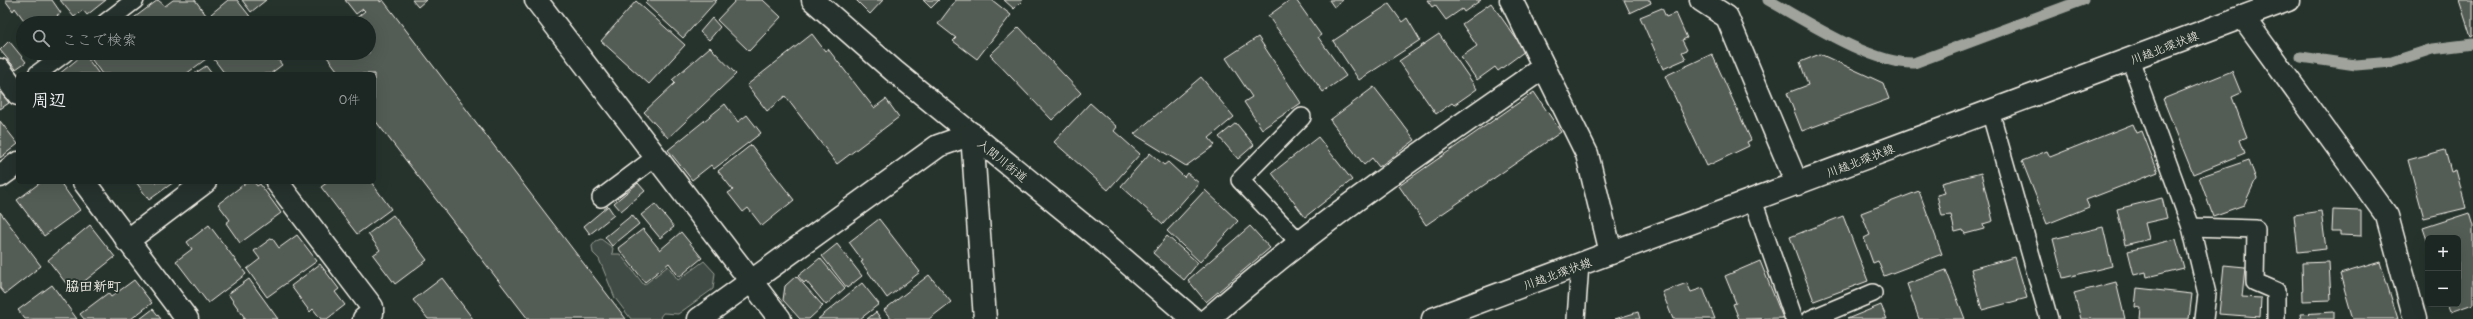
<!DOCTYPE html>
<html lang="ja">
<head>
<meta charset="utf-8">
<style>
	:root { --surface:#1c2622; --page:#252e2a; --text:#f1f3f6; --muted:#a0a5a5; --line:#3a4340 }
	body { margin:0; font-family:Mali,"Klee One",sans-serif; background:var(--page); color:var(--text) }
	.controls { position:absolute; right:12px; bottom:12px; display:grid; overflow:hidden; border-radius:6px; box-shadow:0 4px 16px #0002 }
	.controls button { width:36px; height:36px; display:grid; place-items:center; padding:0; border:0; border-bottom:1px solid var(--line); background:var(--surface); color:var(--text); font:20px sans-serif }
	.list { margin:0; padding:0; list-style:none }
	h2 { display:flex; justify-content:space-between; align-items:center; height:52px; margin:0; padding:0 16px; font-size:17px }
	h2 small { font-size:13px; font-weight:400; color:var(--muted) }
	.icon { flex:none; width:22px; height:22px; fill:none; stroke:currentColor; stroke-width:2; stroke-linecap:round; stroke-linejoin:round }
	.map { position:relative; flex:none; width:2473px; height:319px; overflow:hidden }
	.search { position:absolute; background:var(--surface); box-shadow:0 4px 16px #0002; left:16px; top:16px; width:360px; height:44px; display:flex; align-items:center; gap:10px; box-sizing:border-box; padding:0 14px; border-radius:22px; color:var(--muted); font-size:15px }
	.panel { position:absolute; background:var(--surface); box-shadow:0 4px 16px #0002; left:16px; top:72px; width:360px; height:112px; border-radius:6px }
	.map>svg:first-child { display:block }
	.green { fill:#414b45; stroke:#9a9e96 }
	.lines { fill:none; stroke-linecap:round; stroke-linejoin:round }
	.stream { stroke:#9fa39b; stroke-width:11 }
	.building { fill:#525c55; stroke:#f4f1e8 }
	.lane-casing { stroke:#f4f1e8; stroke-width:20 }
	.street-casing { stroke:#f4f1e8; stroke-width:25 }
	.secondary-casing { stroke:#f4f1e8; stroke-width:25 }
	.lane { stroke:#26332d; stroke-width:17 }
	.street { stroke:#26332d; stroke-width:22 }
	.secondary { stroke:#26332d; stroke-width:22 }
	.labels { text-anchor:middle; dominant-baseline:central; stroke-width:3.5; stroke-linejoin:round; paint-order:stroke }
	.street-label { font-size:12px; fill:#f4f1e8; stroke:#26332d }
	.quarter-label { font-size:14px; font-weight:bold; fill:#f4f1e8; stroke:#26332d }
</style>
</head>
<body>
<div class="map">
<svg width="2473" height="319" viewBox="0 0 2473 319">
	<rect width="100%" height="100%" fill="#26332d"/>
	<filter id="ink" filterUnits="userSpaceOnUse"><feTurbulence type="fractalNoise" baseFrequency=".025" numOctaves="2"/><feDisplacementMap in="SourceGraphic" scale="8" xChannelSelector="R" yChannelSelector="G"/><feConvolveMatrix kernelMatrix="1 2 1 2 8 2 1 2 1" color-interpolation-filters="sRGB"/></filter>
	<g filter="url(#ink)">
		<polygon class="green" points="601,239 613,248 612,254 620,254 644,285 668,266 678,280 704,261 715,273 713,289 678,314 663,313 660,317 662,319 631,319 615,298 599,259 593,253 592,246 596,241"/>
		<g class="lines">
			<g class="stream">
				<path d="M1768,0C1806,21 1871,64 1914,63L2083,0"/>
				<polyline points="2301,57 2356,65 2392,62 2432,49 2473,44"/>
			</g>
		</g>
		<g class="building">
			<polygon points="5,0 52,0 61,13 57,15 63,23 26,23 15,8 13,11"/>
			<polygon points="60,0 106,0 87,15 83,10 74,17"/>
			<polygon points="158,0 165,6 173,0 195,0 212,23 127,23"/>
			<polygon points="228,0 237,0 252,19 247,23 218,23 211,14"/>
			<polygon points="242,0 266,0 251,12"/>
			<polygon points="345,0 380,0 380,2 383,0 626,319 528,319 374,119 374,74 340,74 324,53 369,53 369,23 350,23 365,11 363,9 356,14"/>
			<polygon points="412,0 426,0 418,7"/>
			<polygon points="648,0 717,0 683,38 645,3"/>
			<polygon points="736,0 763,0 781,17 749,51 717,20"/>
			<polygon points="856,0 883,0 870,14"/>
			<polygon points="923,0 939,0 931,8"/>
			<polygon points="956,0 992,0 1011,15 977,59 953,41 956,38 938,24"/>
			<polygon points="1004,0 1023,0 1014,9"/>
			<polygon points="1290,0 1296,0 1321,35 1318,37 1346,76 1323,92 1268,16"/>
			<polygon points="1329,0 1343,0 1334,7"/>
			<polygon points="1427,0 1481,0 1464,12 1462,9 1446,20 1435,5 1432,7"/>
			<polygon points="1624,0 1650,0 1651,3 1630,13"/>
			<polygon points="2459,0 2473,0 2473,36 2471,37"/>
			<polygon points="636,1 685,45 649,84 601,41"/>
			<polygon points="1491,3 1525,51 1498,71 1495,67 1477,80 1461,57 1477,46 1462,24"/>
			<polygon points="1389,4 1402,22 1407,18 1420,40 1359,80 1333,41"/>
			<polygon points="1662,8 1666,17 1676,13 1687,38 1682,40 1687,50 1682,52 1686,59 1663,69 1640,17"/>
			<polygon points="712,18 720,27 709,40 700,32"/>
			<polygon points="1019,27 1081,93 1052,120 990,55"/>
			<polygon points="812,34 825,51 828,49 874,108 886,99 899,117 837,164 785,96 767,111 747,85"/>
			<polygon points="1439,34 1477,89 1454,105 1452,103 1436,114 1399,61"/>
			<polygon points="1258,37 1301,103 1262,129 1244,102 1252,97 1226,58"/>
			<polygon points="9,41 26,62 16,69 0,50"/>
			<polygon points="710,47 736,74 668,138 644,112 675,83 672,80"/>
			<polygon points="87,53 214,53 186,74 102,74"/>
			<polygon points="220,53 273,53 282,65 270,74 225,74 213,58"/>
			<polygon points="84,54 99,74 59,74"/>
			<polygon points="1712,54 1751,140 1747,142 1749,146 1707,166 1665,76"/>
			<polygon points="1820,54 1883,83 1889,99 1802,131 1787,93 1808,85 1800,62"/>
			<polygon points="206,66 212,74 194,74"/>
			<polygon points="2232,71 2241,93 2232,97 2247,137 2240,140 2245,153 2193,174 2163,99"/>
			<polygon points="1201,77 1234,117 1209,138 1215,145 1186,166 1134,134"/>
			<polygon points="1374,87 1415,140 1379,167 1372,158 1364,165 1330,120"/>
			<polygon points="0,92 9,103 0,109"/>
			<polygon points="1534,92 1561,132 1426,225 1399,186"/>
			<polygon points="1090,103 1117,127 1114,131 1140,154 1108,190 1054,142"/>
			<polygon points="725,104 738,122 747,115 761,133 714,169 711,165 692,180 668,150"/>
			<polygon points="0,121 18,144 0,158"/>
			<polygon points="1236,123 1254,145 1238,159 1219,137"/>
			<polygon points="2133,124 2137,133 2142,131 2158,172 2086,200 2089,207 2047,224 2022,161 2047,151 2050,157"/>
			<polygon points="1318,137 1352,180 1305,217 1272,173"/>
			<polygon points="751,145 794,200 762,226 748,208 743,212 728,193 733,190 718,171"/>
			<polygon points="2445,150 2451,172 2456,170 2466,208 2424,218 2408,160"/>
			<polygon points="1150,153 1164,165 1168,162 1184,177 1187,173 1199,183 1163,224 1121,186"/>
			<polygon points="2249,160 2256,179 2244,205 2213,216 2199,177"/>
			<polygon points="1981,173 1993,221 1983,224 1984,229 1965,234 1963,230 1955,232 1951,215 1942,216 1937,195 1945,193 1942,183"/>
			<polygon points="41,182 60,182 80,210 44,236 17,200"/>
			<polygon points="136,182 174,182 149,200"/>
			<polygon points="247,182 254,182 257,186 260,184 281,213 240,243 226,223 230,220 218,204"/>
			<polygon points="328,182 371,182 391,209 357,234 321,187"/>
			<polygon points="638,183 645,191 621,211 614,203"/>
			<polygon points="1205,190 1238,221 1200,262 1167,231"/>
			<polygon points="1919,191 1942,254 1884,276 1878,261 1873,263 1864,238 1870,235 1861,213"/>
			<polygon points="2162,198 2167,218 2145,223 2149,239 2125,245 2117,209"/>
			<polygon points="655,204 674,227 660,238 641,215"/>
			<polygon points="608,206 614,215 590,234 584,226"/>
			<polygon points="2333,210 2361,211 2361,236 2340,235 2340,231 2332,231"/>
			<polygon points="2321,211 2326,249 2298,252 2294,215"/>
			<polygon points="0,212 41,266 5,294 0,288"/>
			<polygon points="2469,213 2473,226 2473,304 2450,312 2447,304 2458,304 2458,238 2428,238 2428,243 2423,228"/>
			<polygon points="393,215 427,260 395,284 373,255 380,250 368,234"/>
			<polygon points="632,215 639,224 612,246 605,237"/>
			<polygon points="1843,216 1868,281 1814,301 1790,237"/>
			<polygon points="879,219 920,272 887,298 861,262 863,261 849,242"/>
			<polygon points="90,225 115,257 72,291 48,260"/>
			<polygon points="209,225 246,274 208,303 176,261 192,249 187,242"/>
			<polygon points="1250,226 1270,248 1206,302 1188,280"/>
			<polygon points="2103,227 2112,266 2063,278 2053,239"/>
			<polygon points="643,229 660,250 681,232 702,258 679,277 669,263 645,282 618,248"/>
			<polygon points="297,235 317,261 267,297 247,269 260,259 254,251 272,238 279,248"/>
			<polygon points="1167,236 1198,263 1184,280 1153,253"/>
			<polygon points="2176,239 2184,268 2147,277 2146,272 2134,275 2128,251"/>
			<polygon points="837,244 862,276 847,288 822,256"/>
			<polygon points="2015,257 2027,298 1982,310 1971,269"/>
			<polygon points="820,258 845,288 826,305 806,281 804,283 798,276"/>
			<polygon points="1760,261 1783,318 1739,319 1733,304 1736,303 1725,276"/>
			<polygon points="2329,262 2331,300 2303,301 2302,263"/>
			<polygon points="2380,262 2398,319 2353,319 2340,274"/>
			<polygon points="320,264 339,289 335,292 345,305 327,319 321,319 313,309 310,312 291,286"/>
			<polygon points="2224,265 2245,267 2242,297 2261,298 2260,317 2219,314"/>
			<polygon points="1946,270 1965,319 1919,319 1907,284"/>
			<polygon points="929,275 951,302 929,319 891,319 884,310"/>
			<polygon points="796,276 823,306 809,319 800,319 783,300 785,286"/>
			<polygon points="442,278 473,319 428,319 413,300"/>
			<polygon points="249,279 278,319 243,319 245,318 228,294"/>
			<polygon points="134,280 152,303 131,319 84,319 80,314 108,293 111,297"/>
			<polygon points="2116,282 2125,319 2081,319 2074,293"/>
			<polygon points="862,283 879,304 860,319 818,319"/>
			<polygon points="1687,283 1691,292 1703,288 1715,319 1673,319 1662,292"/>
			<polygon points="52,285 77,319 25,319 18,310"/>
			<polygon points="2137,288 2192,294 2189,319 2140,319 2141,308 2135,307"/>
			<polygon points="1881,305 1887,319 1847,319"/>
			<polygon points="153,309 161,319 140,319"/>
			<polygon points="876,312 881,319 867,319"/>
			<polygon points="1638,312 1640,319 1615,319"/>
			<polygon points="2334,312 2334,319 2301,319 2300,314"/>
		</g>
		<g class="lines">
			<g class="lane-casing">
				<g id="lane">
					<polyline points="105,23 135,0"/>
					<polyline points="2130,59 2191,227 2207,294 2204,319"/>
					<polyline points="37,74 65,53"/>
					<polyline points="1990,111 2049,319"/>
					<polyline points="601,198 657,156"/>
					<polyline points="1753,200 1794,319"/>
					<polyline points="2191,227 2256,229 2255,282 2276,291 2276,319"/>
					<polyline points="1300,243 1240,180 1302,117"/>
					<polyline points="1576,319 1580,264"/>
					<polyline points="1811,319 1873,293"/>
				</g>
			</g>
			<g class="street-casing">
				<g id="street">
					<polyline points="536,0 780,319"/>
					<polyline points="813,0 894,71 1099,238 1193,319"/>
					<polyline points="1511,0 1587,154 1611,253"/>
					<polyline points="1701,0 1727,17 1797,184"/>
					<polyline points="2243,17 2387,216 2415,319"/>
					<polyline points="0,70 18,94"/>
					<polyline points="0,176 18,163"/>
					<polyline points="84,182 187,319"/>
					<polyline points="277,182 372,307 372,313 364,319"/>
					<polyline points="127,241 205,182"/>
					<polyline points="699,319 938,146 972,134"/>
					<path d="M1208,319C1313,226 1429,147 1544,67"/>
				</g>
			</g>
			<g class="secondary-casing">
				<g id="secondary">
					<polyline points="972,134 985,319"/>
					<polyline points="1433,319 2288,0"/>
				</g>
			</g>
			<use href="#lane" class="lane"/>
			<use href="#street" class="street"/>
			<use href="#secondary" class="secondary"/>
		</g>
	</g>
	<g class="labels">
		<g class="street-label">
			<text transform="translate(2164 47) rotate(-21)">川越北環状線</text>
			<text transform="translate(1003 160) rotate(39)">入間川街道</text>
			<text transform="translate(1860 160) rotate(-21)">川越北環状線</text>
			<text transform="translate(1557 273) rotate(-20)">川越北環状線</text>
		</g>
		<g class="quarter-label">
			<text x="93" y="285">脇田新町</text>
		</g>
	</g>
</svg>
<div class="controls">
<button>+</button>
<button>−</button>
</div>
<div class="search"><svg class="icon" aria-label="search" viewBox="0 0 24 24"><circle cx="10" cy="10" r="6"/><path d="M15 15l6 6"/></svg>ここで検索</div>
<section class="panel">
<h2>周辺<small>0件</small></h2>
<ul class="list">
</ul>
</section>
</div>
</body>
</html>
